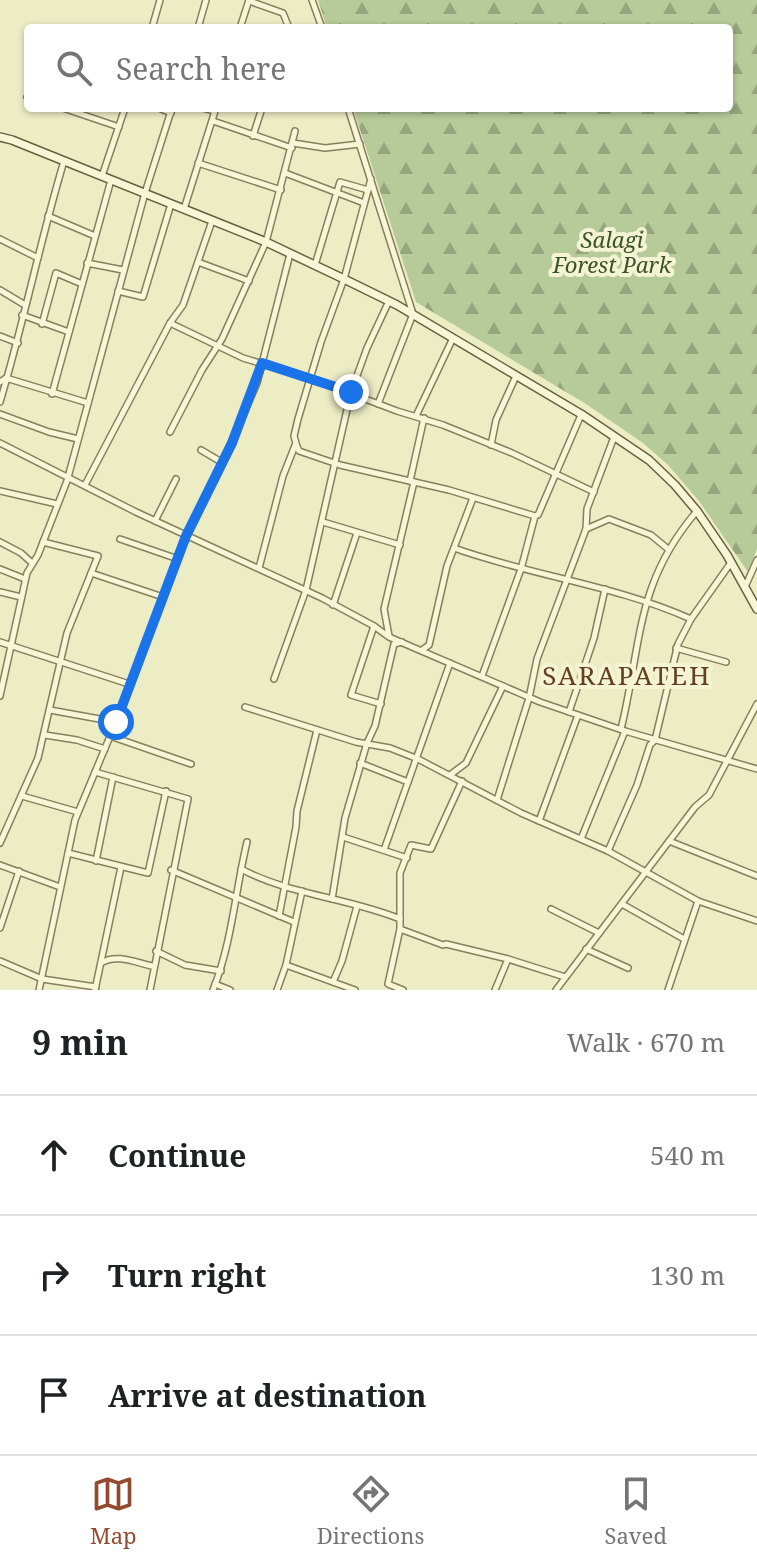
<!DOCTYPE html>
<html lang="en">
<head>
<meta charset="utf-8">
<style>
	:root { --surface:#fff; --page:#f6f6f6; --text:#202124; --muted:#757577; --line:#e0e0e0; --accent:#934a2e }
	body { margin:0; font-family:"Noto Serif",serif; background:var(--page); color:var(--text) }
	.stop { position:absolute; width:24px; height:24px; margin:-18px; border:6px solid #1a73e8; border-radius:50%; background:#fff }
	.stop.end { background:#1a73e8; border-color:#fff; box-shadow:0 2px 8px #0008 }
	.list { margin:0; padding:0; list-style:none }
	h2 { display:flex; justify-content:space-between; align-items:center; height:104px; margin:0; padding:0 32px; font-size:34px }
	h2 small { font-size:26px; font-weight:400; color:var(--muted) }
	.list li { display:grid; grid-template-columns:52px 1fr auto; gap:24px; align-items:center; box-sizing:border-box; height:120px; padding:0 32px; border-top:2px solid var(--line) }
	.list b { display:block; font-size:30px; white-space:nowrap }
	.list em { font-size:26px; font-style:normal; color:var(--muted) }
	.icon { flex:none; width:44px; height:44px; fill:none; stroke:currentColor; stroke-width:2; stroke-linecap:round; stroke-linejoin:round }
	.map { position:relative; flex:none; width:757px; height:990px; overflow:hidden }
	.search { position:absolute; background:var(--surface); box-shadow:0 2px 6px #0004; left:24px; right:24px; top:24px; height:88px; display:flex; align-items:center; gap:20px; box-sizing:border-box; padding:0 28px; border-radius:8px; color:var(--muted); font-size:30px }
	.sheet { height:464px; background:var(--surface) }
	nav { display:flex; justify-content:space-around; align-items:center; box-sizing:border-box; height:112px; border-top:2px solid var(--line); background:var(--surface); font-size:22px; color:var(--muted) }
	nav a { display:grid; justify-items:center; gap:4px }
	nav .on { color:var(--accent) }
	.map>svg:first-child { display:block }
	.forest { fill:url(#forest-firs) }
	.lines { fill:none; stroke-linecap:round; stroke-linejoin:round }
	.street-casing { stroke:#877f5c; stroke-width:8 }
	.secondary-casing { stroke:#695f3f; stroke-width:10 }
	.street { stroke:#f7f7d8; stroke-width:5 }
	.secondary { stroke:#f7f7d8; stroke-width:7 }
	.route { stroke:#1a73e8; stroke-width:10 }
	.labels { text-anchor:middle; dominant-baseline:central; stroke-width:8; stroke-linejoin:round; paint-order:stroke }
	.park-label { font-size:22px; font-style:italic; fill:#3b5327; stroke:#f4f4d5 }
	.quarter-label { font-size:26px; letter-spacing:2px; fill:#624120; stroke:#f4f4d5 }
</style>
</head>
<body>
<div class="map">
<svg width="757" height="990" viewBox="0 0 757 990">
	<defs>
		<pattern id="forest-firs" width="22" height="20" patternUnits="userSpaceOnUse" patternTransform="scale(2)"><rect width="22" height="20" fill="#b7ca9a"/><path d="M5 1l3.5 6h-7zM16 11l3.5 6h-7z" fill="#96a57d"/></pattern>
	</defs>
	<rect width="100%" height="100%" fill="#ececc5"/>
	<polygon class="forest" points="318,0 757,0 757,549 748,572 699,501 668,465 643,443 586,404 416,302 353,108 729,108 729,28 327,28"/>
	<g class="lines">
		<g class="street-casing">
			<g id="street">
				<polyline points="312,0 322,28"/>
				<polyline points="249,1 283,13 289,28"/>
				<polyline points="152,28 160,0"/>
				<polyline points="198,28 206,0"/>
				<polyline points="240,28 249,0"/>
				<polyline points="27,97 28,98"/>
				<polyline points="63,108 119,127"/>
				<polyline points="159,108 171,113"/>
				<polyline points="348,108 413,314 378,404"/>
				<polyline points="213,121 292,148"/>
				<polyline points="253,136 262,108"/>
				<polyline points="293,143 325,148 360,144"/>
				<polyline points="198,163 281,190"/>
				<polyline points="285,173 364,203"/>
				<polyline points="102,176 125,108"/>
				<polyline points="184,209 215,111 203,108"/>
				<polyline points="48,216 95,236"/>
				<polyline points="0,239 38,258"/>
				<polyline points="198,262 249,281"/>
				<polyline points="87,263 123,270"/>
				<polyline points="315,265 340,182 368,190"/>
				<polyline points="0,290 25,305"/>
				<polyline points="118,291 143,297 171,204"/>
				<polyline points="22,315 69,332"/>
				<polyline points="170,323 243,358 310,378 397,411 443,425 512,453 594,492"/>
				<polyline points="42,324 56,273 82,284"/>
				<polyline points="0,336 18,343"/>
				<polyline points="0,382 6,378 88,403"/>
				<polyline points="52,394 111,180"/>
				<path d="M0,402C24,322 40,241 64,161"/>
				<polyline points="0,414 49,432 78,439"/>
				<polyline points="416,416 453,338"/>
				<polyline points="170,432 202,370 222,339 266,242 295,131"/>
				<polyline points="0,443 136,512 322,598 374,626 389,637 540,702 625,731 757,769"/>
				<polyline points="296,444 299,451 340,465 449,490 535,516"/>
				<polyline points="491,445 496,420 516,376"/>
				<polyline points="201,450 223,463"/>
				<polyline points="410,481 424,418"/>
				<polyline points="85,485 170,323 183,305 212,221"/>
				<polyline points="0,491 57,504"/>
				<polyline points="155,521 176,479"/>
				<polyline points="323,522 400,545"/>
				<polyline points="586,529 609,519 651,535 668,549"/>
				<polyline points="120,539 178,559"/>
				<polyline points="0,542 21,553 32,563"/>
				<path d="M454,548C532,576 615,585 691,619"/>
				<polyline points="259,568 283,476 296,443 294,436 298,419 321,342 344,279 371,179"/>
				<polyline points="0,569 25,579"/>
				<polyline points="91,573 163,597"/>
				<polyline points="745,587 757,560"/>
				<polyline points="0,592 21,597"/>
				<polyline points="333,605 357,533"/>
				<polyline points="374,626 351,695 381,704"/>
				<polyline points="389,636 384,609 414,482"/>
				<polyline points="0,642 129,684"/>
				<polyline points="676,648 726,662"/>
				<polyline points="422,650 429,645 447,566 473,498"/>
				<polyline points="482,676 521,569 535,516 538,515 581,415"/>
				<polyline points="274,679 306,590 351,392 367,348 389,301"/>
				<polyline points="0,696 27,573 38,555 67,481 145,193 172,108"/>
				<polyline points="245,707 356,742 390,748 418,759 521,813 608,851 698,901 757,921"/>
				<polyline points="50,710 116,722"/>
				<polyline points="569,712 594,638 605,589"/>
				<path d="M621,729C642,643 635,583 697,511"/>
				<polyline points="45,735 77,740 105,749"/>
				<polyline points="110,736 191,764"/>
				<polyline points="360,763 408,782"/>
				<polyline points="95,772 188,799 150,990"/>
				<polyline points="450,775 466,763 503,686"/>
				<polyline points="22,796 78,812"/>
				<polyline points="497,800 529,698 537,659 586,529 587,509 614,437"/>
				<polyline points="539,821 578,715"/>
				<polyline points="343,837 407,858"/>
				<polyline points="581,839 625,731"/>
				<polyline points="669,841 757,876"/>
				<polyline points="0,843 38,758 67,633 98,556 43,542"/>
				<polyline points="384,850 450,663"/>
				<polyline points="608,851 637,785 650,745 655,740 678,644 691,619 730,564"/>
				<polyline points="68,853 148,873 166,791"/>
				<polyline points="96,861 113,777"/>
				<polyline points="0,865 60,887"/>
				<path d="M241,869C290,895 349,898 400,919"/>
				<polyline points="171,870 294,922"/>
				<polyline points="332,899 345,818 367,743 375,726 394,644 402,642"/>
				<polyline points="622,904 684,939"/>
				<polyline points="551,909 599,933"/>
				<polyline points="279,916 296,827 297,811 317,730"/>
				<polyline points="0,928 19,871"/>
				<polyline points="400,929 443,945 446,944 508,959 565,977"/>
				<polyline points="586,949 628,968"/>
				<polyline points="156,951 185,965 221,971"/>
				<polyline points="0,961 42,979 96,987"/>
				<path d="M101,963C116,953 137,963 152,966"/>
				<polyline points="286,965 355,990"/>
				<polyline points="333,982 342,961 357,906"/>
				<polyline points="215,984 230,990"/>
				<polyline points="39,990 75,820 116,722 186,536 218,473 257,383 290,254"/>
				<polyline points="95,990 121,867"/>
				<path d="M213,990C232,943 235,892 247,842"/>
				<polyline points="277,990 286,965 302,891"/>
				<polyline points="403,990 388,984 400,929 400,873 411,845 431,849 462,781"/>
				<polyline points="495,990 508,959"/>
				<polyline points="556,990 695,807 709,795 757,704"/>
				<polyline points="668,990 698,901"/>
			</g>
		</g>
		<g class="secondary-casing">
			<polyline id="secondary" points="0,137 12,140 266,242 344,279 397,305 581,414 649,460 675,485 697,511 727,555 757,609"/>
		</g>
		<use href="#street" class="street"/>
		<use href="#secondary" class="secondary"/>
	</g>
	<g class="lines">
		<polyline class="route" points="116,722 186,536 232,443 262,363 351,392"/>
	</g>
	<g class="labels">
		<g class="park-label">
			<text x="612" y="239">Salagi<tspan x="612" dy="25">Forest Park</tspan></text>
		</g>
		<g class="quarter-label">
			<text x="627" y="675">SARAPATEH</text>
		</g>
	</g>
</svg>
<div class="stop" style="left:116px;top:722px"></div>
<div class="stop end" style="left:351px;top:392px"></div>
<div class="search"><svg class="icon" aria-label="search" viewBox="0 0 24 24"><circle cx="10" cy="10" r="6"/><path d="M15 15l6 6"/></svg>Search here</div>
</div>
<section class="sheet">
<h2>9 min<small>Walk · 670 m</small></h2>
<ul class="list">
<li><svg class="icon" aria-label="ahead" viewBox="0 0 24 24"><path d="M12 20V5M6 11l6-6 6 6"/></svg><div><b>Continue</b></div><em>540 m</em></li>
<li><svg class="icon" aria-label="right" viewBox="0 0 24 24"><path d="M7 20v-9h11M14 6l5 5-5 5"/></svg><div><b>Turn right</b></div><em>130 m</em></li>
<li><svg class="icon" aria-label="arrive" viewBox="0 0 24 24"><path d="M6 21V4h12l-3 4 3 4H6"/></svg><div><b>Arrive at destination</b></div></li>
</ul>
</section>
<nav>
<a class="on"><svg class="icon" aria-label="map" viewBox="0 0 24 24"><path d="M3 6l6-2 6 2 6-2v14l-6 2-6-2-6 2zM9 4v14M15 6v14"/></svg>Map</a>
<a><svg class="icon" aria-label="directions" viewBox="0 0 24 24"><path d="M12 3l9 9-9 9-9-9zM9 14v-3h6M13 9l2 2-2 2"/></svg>Directions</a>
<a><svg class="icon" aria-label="saved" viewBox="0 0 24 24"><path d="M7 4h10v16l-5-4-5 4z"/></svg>Saved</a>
</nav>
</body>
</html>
